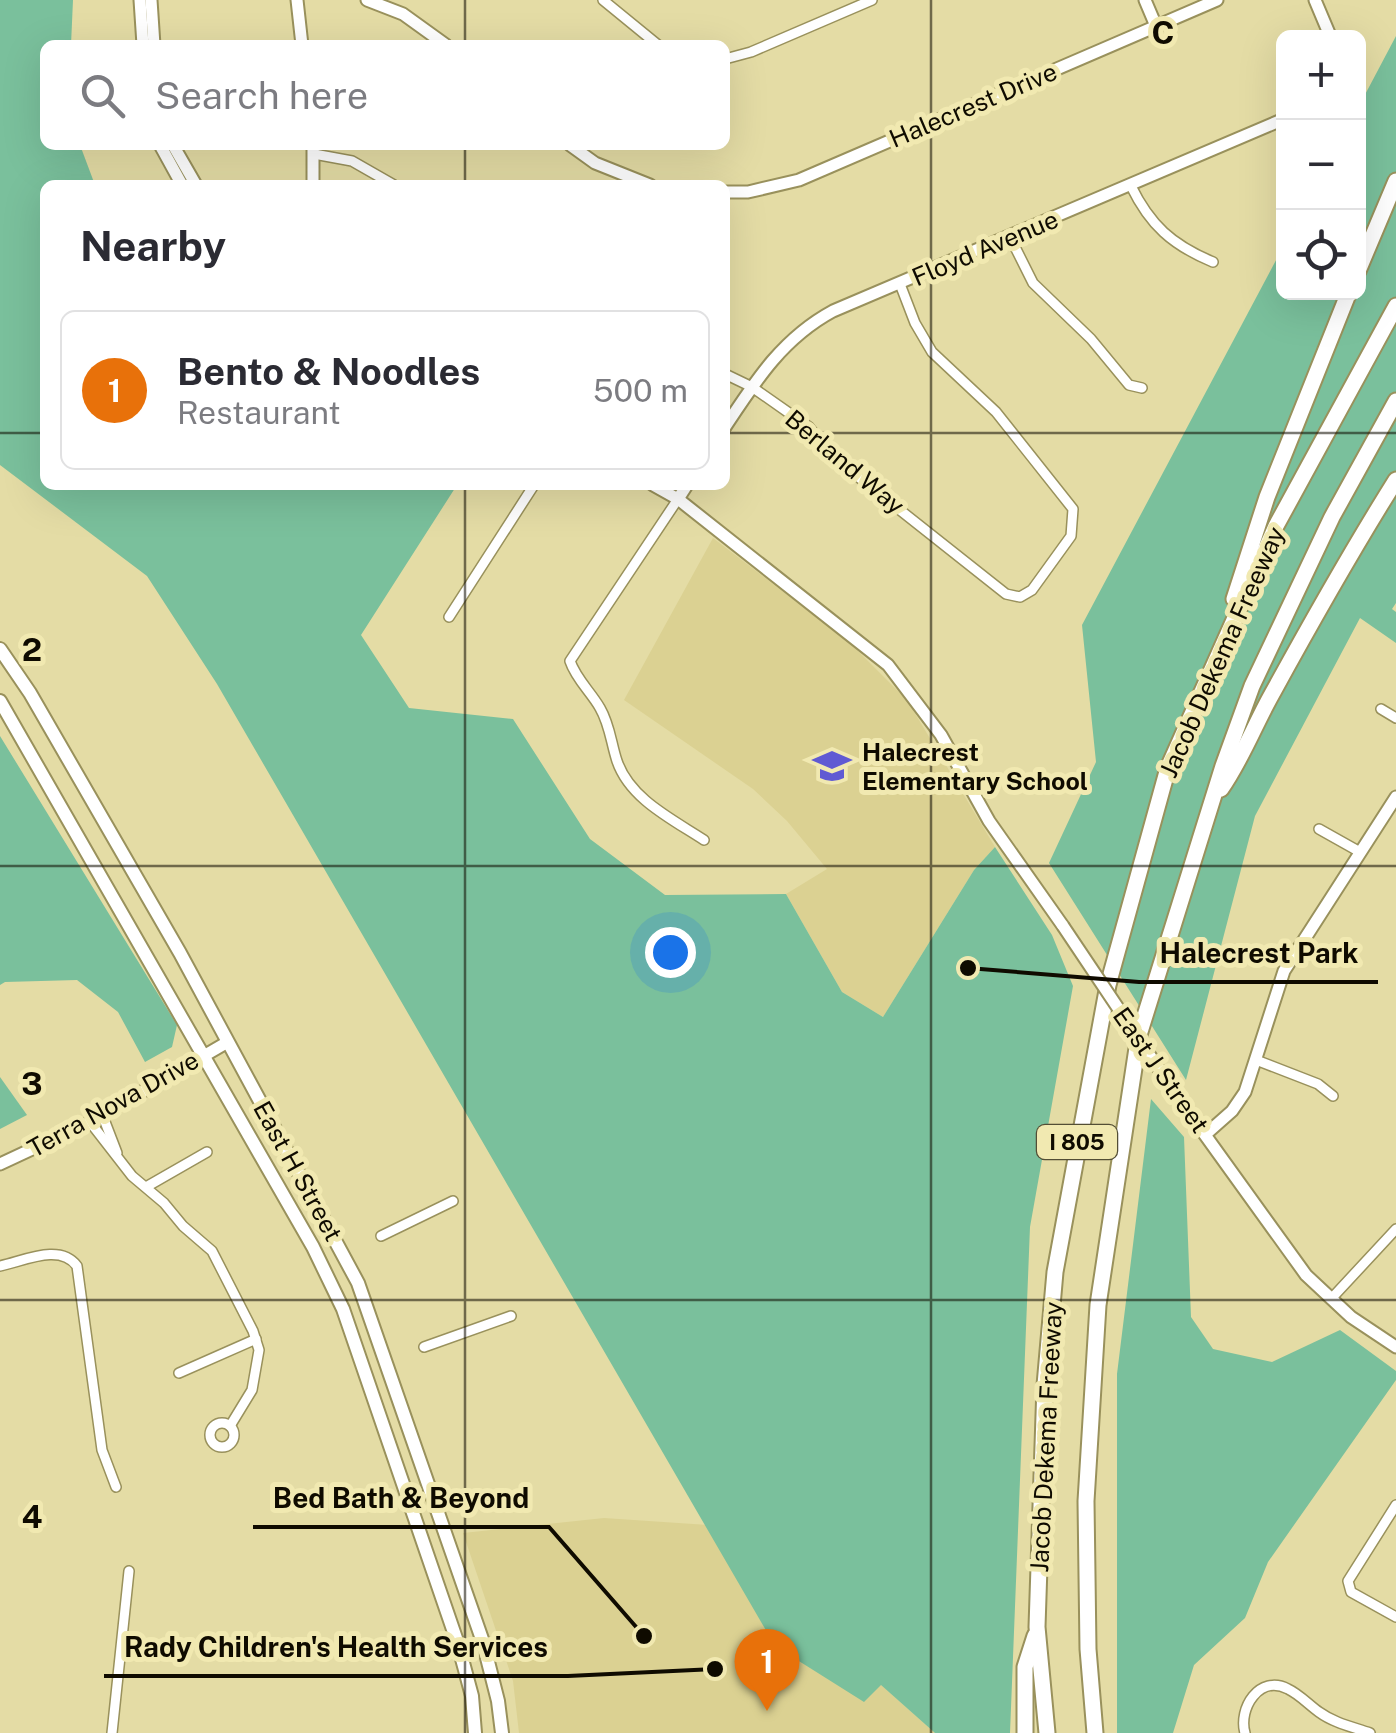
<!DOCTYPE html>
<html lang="en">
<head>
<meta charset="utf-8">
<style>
	:root { --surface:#fff; --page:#f2f2f3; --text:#2b2b33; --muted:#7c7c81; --line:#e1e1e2; --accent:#db2777 }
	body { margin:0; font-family:"Public Sans",sans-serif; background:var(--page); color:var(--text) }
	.controls { position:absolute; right:30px; top:30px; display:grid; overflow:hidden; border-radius:15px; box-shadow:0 10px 40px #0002 }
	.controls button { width:90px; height:90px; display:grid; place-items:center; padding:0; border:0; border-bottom:2px solid var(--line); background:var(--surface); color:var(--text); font:50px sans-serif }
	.you { position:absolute; left:670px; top:952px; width:35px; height:35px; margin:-25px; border:8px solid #fff; border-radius:50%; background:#1a73e8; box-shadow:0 0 0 15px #1a73e833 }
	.badge { display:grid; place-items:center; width:65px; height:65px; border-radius:50%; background:var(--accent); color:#fff; font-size:32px; font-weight:700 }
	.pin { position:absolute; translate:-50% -82px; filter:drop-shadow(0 2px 5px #0008) }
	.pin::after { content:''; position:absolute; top:52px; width:35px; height:30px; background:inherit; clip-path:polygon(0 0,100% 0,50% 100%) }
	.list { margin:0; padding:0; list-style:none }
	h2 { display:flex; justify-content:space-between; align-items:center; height:130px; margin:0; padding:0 40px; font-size:42px }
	h2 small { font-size:32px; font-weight:400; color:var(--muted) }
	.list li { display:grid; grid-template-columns:65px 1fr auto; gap:30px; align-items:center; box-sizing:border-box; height:160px; margin:0 20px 20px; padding:0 20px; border:2px solid var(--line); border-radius:15px }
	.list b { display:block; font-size:38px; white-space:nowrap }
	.list p { margin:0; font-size:32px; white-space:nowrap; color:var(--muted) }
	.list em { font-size:32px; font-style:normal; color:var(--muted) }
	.icon { flex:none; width:55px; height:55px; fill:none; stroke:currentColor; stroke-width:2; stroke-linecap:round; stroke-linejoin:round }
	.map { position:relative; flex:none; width:1396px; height:1733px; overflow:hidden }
	.search { position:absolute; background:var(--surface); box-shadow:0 10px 40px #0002; left:40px; top:40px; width:690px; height:110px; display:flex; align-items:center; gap:25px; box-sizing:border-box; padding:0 35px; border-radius:15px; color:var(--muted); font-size:38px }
	.panel { position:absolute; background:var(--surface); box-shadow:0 10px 40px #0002; left:40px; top:180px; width:690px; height:310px; border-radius:15px }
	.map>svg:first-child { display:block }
	.built { fill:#dbd192 }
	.green { fill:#7ac09c }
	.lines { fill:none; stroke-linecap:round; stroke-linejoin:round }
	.street-casing { stroke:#99915c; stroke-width:12 }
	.secondary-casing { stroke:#99915c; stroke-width:15 }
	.primary-casing { stroke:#99915c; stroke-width:16 }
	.highway-casing { stroke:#99915c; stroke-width:19 }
	.street { stroke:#fff; stroke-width:9 }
	.secondary { stroke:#fff; stroke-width:11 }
	.primary { stroke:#fff; stroke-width:12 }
	.highway { stroke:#fff; stroke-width:15 }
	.secondary-bridge-casing { stroke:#99915c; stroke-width:15; stroke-linecap:butt }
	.secondary-bridge { stroke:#fff; stroke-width:11 }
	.grid { fill:none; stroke:#0f0b00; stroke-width:2.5; stroke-opacity:0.55 }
	.labels { text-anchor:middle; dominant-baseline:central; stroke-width:10; stroke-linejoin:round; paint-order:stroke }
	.shield { fill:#f1e9b1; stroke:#534e35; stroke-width:2.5 }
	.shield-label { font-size:22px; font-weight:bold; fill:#0f0b00 }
	.street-label { font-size:25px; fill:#0f0b00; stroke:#f1e9b1 }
	.poi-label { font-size:25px; font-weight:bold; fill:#0f0b00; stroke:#f1e9b1; text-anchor:start }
	.grid-label { font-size:32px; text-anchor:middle; font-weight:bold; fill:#0f0b00; stroke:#f1e9b1; stroke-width:10; stroke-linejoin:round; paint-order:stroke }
	.leader { fill:none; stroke:#0f0b00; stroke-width:4 }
	.callout-dot { fill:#0f0b00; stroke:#f1e9b1; stroke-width:4 }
	.callout-label { font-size:28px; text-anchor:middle; font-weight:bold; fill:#0f0b00; stroke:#f1e9b1; stroke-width:10; stroke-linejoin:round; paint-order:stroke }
</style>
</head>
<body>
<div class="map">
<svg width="1396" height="1733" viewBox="0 0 1396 1733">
	<rect width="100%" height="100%" fill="#e4dca5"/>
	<g class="built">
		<polygon points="713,538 850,643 907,700 995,847 974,870 883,1017 842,992 786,894 827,869 787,821 753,789 624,700"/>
		<polygon points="604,1518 708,1525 775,1646 880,1684 935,1733 519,1733 513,1681 463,1533"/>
	</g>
	<g class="green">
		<polygon points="0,0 73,0 71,45 45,45 45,145 80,145 95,185 45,185 45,485 457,485 361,635 409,708 513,719 590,839 665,895 786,894 842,992 883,1017 974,870 995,847 1052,935 1073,986 1030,1227 1010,1733 935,1733 881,1685 864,1702 775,1646 217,684 147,576 0,465"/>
		<polygon points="1396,36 1396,603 1392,609 1396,612 1396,643 1360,618 1255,816 1186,1080 1049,863 1096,762 1082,625 1283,247 1284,292 1358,292 1359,106"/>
		<polygon points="0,736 177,1025 172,1047 145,1062 118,1012 77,980 5,982 0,985"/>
		<polygon points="0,1077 27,1115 0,1129"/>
		<polygon points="1151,1099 1184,1137 1191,1317 1213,1349 1272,1362 1340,1330 1396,1371 1396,1380 1268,1562 1245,1618 1194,1665 1173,1733 1117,1733 1117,1374"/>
	</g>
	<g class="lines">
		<g class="street-casing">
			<g id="street">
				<polyline points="603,0 658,45"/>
				<polyline points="725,59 751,52 872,0"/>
				<polyline points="314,154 352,161 394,185"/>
				<path d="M1131,186C1150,225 1172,245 1213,262"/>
				<polyline points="1010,237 1033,283 1091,339 1129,385 1142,388"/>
				<polyline points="725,374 752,387 809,427 833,457 1006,594 1020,597 1032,590 1071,536 1073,509 996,412 932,352 915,323 900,284"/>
				<path d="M678,499L570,661C576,679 591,692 600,708C610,725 611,743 617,761C630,799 672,819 704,840"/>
				<polyline points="449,617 534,485"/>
				<polyline points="1381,709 1396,718"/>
				<polyline points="1319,829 1360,852"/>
				<polyline points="1256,1060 1318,1084 1333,1096"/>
				<polyline points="102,1114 117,1153"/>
				<polyline points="90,1122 132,1176 164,1203 183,1226 212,1251 253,1331 259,1350 252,1390 230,1426"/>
				<polyline points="146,1187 207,1152"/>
				<polyline points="381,1236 453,1201"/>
				<path d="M0,1266C24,1261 60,1243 77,1266L102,1450L116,1487"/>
				<polyline points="1331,1299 1396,1229"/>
				<polyline points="424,1347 511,1316"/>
				<polyline points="179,1373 256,1339"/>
				<circle cx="222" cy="1435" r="12"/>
				<polyline points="1396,1505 1348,1581 1351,1592 1396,1617"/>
				<polyline points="112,1733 129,1571"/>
				<path d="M1245,1733C1238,1709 1259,1674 1288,1689C1299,1694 1309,1705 1319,1712C1334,1723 1353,1727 1370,1733"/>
			</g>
		</g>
		<g class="secondary-casing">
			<g id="secondary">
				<polyline points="140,0 143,45"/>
				<polyline points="151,0 154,45"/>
				<polyline points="297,0 302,45"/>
				<polyline points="367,0 403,14 446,45"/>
				<polyline points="1145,0 1156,26"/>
				<polyline points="1315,0 1331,38"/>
				<polyline points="160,145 182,185"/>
				<polyline points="173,145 196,185"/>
				<polyline points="570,145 595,163 650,185"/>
				<polyline points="313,185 313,145"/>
				<polyline points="725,192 748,192 799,180 1217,0"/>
				<path d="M725,427C756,380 783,338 833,311L1284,119"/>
				<polyline points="653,485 678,499 888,665 941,735 989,821 1063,926"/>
				<polyline points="678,499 687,485"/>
				<polyline points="1177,1096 1306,1275 1351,1317 1396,1347"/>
				<polyline points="1206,1134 1232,1111 1245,1092 1284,971 1396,797"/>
				<polyline points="0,1164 90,1122 226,1043"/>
			</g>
		</g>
		<g class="primary-casing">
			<g id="primary">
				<polyline points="0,649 30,693 180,953 358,1283 483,1642 498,1701 502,1733"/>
				<polyline points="0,701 313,1247 343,1309 458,1644 472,1696 475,1733"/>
			</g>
		</g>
		<g class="highway-casing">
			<g id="highway">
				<polyline points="1358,271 1396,181"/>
				<polyline points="1234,599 1267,497 1349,292"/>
				<path d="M1221,789C1242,759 1254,726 1272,694C1312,621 1352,550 1396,480"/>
				<polyline points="1025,1733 1025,1667 1035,1636"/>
				<polyline points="1047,1733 1037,1627 1045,1385 1055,1272 1108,985 1168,768 1276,526 1396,306"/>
				<polyline points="1095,1733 1088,1649 1086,1501 1098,1305 1139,1035 1223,766 1252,686 1332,517 1396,401"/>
			</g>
		</g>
		<use href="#street" class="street"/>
		<use href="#secondary" class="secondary"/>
		<use href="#primary" class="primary"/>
		<use href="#highway" class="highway"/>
		<g class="secondary-bridge-casing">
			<polyline id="secondary-bridge" points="1063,926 1177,1096"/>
		</g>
		<use href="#secondary-bridge" class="secondary-bridge"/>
	</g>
	<path class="grid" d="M465,0V45M931,0V1733M465,145V185M0,433H45M725,433H1396M465,485V1733M0,866H1396M0,1300H1396"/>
	<defs>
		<g id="school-bare" transform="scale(3)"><path d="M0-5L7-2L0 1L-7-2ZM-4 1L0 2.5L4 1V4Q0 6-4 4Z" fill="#605ad3" stroke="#f1e9b1" stroke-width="2.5" paint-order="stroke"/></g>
	</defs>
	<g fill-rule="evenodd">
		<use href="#school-bare" x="832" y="766"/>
	</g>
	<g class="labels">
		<rect class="shield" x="1037" y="1125" width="80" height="34" rx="8"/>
		<g class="shield-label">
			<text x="1077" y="1142">I 805</text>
		</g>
		<g class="street-label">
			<text transform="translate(973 105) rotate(-23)">Halecrest Drive</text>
			<text transform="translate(985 248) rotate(-23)">Floyd Avenue</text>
			<text transform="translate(845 462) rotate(40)">Berland Way</text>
			<text transform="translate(1222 652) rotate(-66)">Jacob Dekema Freeway</text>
			<text transform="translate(1161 1070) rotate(55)">East J Street</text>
			<text transform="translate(113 1104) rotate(-29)">Terra Nova Drive</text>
			<text transform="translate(298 1171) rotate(61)">East H Street</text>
			<text transform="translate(1046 1437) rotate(-87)">Jacob Dekema Freeway</text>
		</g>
		<g class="poi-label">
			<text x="862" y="752">Halecrest<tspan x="862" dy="29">Elementary School</tspan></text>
		</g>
	</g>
	<g class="grid-label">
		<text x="1163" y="44">C</text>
		<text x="32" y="661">2</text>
		<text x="32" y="1095">3</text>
		<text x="32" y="1528">4</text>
	</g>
	<path class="leader" d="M968 968L1139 982H1378M644 1636L549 1527H253M715 1669L568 1676H104"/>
	<g class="callout-dot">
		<circle cx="968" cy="968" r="10"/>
		<circle cx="644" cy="1636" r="10"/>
		<circle cx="715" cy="1669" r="10"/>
	</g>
	<g class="callout-label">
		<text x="1259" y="963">Halecrest Park</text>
		<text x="401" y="1508">Bed Bath &amp; Beyond</text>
		<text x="336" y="1657">Rady Children's Health Services</text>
	</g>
</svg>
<div class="controls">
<button>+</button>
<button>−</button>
<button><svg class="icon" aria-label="locate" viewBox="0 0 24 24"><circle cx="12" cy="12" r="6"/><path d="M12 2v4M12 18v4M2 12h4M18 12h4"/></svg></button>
</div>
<div class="you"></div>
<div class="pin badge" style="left:767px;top:1711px;background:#e8710a">1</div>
<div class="search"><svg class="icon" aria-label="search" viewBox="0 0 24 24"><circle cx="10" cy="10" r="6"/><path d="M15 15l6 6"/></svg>Search here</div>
<section class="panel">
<h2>Nearby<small></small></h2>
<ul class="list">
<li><span class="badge" style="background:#e8710a">1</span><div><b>Bento &amp; Noodles</b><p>Restaurant</p></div><em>500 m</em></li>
</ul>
</section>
</div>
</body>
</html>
